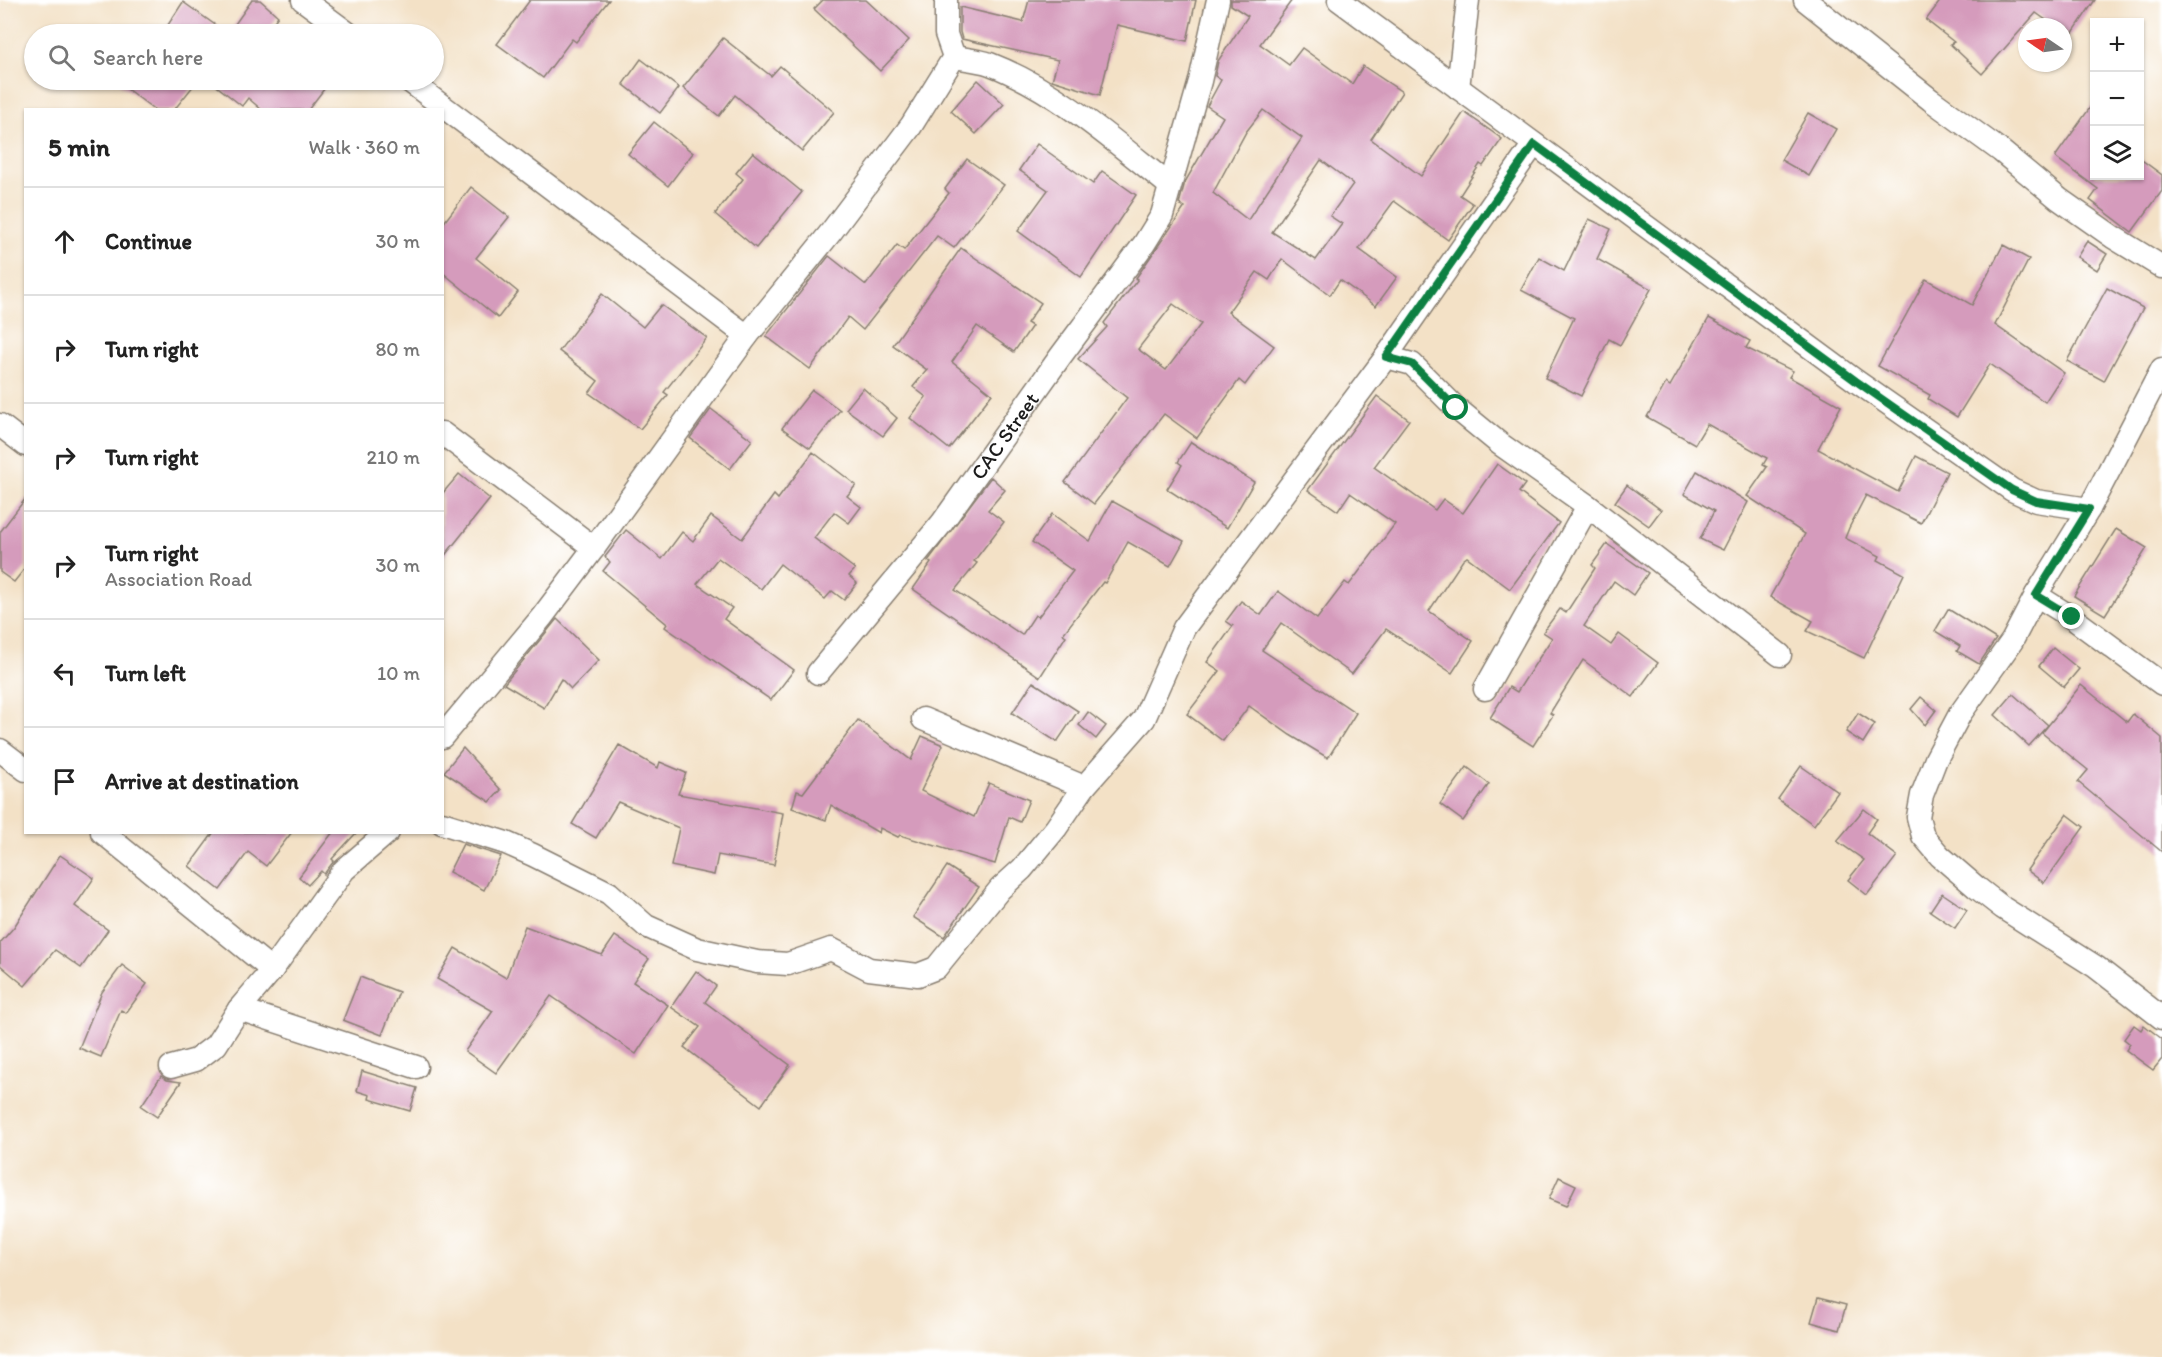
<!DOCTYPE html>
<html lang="en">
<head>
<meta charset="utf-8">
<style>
	:root { --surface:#fff; --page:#f6f6f6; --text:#222; --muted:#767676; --line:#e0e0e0 }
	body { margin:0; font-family:Itim,sans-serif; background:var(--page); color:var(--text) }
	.controls { position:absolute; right:18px; top:18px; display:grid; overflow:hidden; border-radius:0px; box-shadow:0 2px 4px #0004 }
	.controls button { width:54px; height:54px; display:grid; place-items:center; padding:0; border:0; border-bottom:2px solid var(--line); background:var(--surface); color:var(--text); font:30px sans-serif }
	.compass { position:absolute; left:2018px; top:18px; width:54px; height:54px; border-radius:50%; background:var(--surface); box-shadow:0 2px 4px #0004; rotate:283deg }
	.stop { position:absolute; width:18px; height:18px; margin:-14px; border:4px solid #0b8043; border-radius:50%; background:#fff }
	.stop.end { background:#0b8043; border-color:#fff; box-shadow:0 2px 6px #0008 }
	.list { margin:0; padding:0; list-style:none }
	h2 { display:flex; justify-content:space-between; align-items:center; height:78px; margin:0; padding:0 24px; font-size:26px }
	h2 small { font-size:20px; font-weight:400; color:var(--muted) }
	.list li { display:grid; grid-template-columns:39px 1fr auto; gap:18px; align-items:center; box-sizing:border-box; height:108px; padding:0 24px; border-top:2px solid var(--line) }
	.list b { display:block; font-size:22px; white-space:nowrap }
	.list p { margin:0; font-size:20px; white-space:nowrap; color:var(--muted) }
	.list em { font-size:20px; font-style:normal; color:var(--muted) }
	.icon { flex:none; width:33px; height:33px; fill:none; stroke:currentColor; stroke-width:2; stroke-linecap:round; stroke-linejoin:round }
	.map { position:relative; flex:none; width:2162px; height:1357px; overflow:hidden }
	.search { position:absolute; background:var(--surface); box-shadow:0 2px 4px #0004; left:24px; top:24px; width:420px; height:66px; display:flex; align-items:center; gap:15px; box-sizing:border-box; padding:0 21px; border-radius:33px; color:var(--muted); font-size:22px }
	.panel { position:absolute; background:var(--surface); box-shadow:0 2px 4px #0004; left:24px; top:108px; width:420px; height:726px; border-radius:0px }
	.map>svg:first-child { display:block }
	.building { fill:#d59bbc; fill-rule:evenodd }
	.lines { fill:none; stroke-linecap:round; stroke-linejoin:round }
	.street-casing { stroke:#887e71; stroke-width:25 }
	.street { stroke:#fff; stroke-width:22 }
	.route { stroke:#0b8043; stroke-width:8 }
	.labels { text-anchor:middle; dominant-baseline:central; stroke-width:4.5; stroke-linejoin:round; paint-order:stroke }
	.street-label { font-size:21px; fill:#1c1c1c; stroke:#fff }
</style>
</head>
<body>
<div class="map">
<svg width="2162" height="1357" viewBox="0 0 2162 1357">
	<rect width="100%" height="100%" fill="#fff"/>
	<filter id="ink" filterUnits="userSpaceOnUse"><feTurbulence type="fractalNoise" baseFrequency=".0167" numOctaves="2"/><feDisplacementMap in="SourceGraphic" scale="12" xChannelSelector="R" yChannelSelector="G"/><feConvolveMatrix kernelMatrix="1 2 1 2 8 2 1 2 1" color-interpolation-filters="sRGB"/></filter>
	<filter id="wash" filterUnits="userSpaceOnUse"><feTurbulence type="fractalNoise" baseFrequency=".008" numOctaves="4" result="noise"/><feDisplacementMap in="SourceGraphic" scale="24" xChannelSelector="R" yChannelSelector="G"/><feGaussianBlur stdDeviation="1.35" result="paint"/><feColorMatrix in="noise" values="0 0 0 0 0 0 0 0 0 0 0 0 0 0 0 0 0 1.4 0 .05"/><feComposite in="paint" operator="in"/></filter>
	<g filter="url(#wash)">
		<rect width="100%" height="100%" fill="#f3e1c6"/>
		<g id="blocks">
			<g class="building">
				<polygon points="252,0 260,0 278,16 265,34 162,34 183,2 228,34"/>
				<polygon points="530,0 609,0 576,42 572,39 543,78 497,44"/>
				<polygon points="823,0 866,0 909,40 880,71 814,9"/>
				<polygon points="1029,0 1196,0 1187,41 1117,25 1100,95 1052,80 1058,60 962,39 960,32 960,7 1023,22"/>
				<path d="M1231,0H1292L1260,44L1289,65L1302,48L1352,84L1363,66L1402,92L1371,139L1421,176L1464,112L1502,139L1483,166L1480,164L1460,195L1473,204L1448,240L1394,201L1359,249L1397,277L1376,306L1340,280L1330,295L1282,259L1269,280L1257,272L1228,312L1274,346L1245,385L1239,380L1197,438L1164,414L1094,504L1065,482L1127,398L1078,359L1107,327L1104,323L1138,279L1136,278L1185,207L1179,204L1185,182L1223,117L1207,106L1221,80L1215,76L1218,61L1248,16L1231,5ZM1263,110L1302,138L1248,220L1213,193L1246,132ZM1321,160L1353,184L1330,216L1342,224L1316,260L1272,232ZM1173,304L1201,324L1166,370L1138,349Z"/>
				<polygon points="1941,0 2095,0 2070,37 2063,32 2063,27 2056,27 2036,13 1982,74 1950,44 1954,42 1926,20"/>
				<polygon points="723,38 771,76 780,66 834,112 802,151 735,95 719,116 683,88"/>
				<polygon points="641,59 679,88 660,113 623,84"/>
				<polygon points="115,80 198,80 174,110 155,110"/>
				<polygon points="209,80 331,80 308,110 262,110 248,98 242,106"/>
				<polygon points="978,80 1004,104 976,134 951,111"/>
				<polygon points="2094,102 2094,176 2139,176 2139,158 2162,175 2162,191 2132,232 2090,200 2098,189 2055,157"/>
				<polygon points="1808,113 1836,129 1809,176 1781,160"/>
				<polygon points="654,122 693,153 668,186 628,154"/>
				<polygon points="1037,144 1093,184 1102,171 1136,195 1081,277 1018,231 1048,190 1019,170"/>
				<polygon points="753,152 802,192 756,248 715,214 743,179 736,173"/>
				<polygon points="967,159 1004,185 954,248 937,236 863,330 848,317 810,369 766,336 829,256 866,285 897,245 904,250 949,193 945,189"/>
				<polygon points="471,187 509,217 476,258 518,292 498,318 442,272 442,225"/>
				<polygon points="1589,219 1611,229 1597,259 1651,289 1620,345 1609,339 1581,396 1545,378 1574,318 1521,290 1539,257 1564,271"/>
				<polygon points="2087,241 2107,254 2097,270 2077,257"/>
				<polygon points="2003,245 2029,259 1995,325 2064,373 2045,402 1990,364 1957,417 1928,399 1930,395 1878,366 1926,279 1972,305"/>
				<polygon points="961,248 1041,303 1027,323 1032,326 1014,352 977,326 952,362 992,394 949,449 910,418 926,397 913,387 927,370 893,345"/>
				<polygon points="2107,288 2143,308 2104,381 2067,361"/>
				<polygon points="602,294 643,327 661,305 707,338 664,392 668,395 640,429 589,393 598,381 559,351"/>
				<polygon points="1709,318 1750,341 1746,348 1793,371 1789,377 1841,406 1818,449 1898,492 1916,456 1947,472 1921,523 1866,495 1849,528 1845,538 1880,556 1878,560 1904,574 1864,658 1807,631 1813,621 1770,597 1805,534 1747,496 1767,467 1763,465 1767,458 1707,424 1695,444 1647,417 1666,383 1670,386"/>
				<polygon points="863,388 897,418 883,436 846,409"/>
				<polygon points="812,390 840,410 810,448 782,428"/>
				<polygon points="1377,396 1409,420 1374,467 1435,510 1443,499 1463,513 1497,464 1525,484 1519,492 1559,523 1510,589 1467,557 1463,560 1429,611 1473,641 1452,673 1386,629 1352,674 1281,623 1262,650 1356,713 1328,758 1290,735 1249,706 1223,741 1187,714 1220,671 1207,662 1233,626 1226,621 1241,601 1261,615 1278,591 1317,619 1345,582 1349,585 1395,524 1350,493 1338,511 1308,490"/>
				<polygon points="711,409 752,440 730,469 690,438"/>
				<polygon points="1191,442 1254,482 1227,528 1167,489 1182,465 1178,462"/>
				<polygon points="813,452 856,485 847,496 861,507 849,523 834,512 814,538 855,569 849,576 857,583 844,600 832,591 825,599 780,564 761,589 718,558 697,584 732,608 724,619 794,670 771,700 665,627 667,624 603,571 610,562 605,557 626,530 662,559 682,532 693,541 711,516 742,539 774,495 778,499"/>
				<polygon points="1697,471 1748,502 1723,550 1700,539 1714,511 1684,494"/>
				<polygon points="459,474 490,499 442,559 442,494"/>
				<polygon points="991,477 1005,490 988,510 1004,522 974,561 977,563 955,590 1022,635 1035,615 1038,617 1073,571 1032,542 1052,514 1090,541 1112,501 1184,541 1170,566 1128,542 1105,583 1103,582 1063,634 1066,636 1040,677 913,589 931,563 928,561"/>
				<polygon points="1627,485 1661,510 1649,526 1615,502"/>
				<polygon points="26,498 26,567 14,582 0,572 0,532"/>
				<polygon points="2116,529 2147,548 2105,615 2074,596"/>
				<polygon points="1607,544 1648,573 1633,595 1614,581 1584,626 1611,645 1619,634 1658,663 1633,697 1583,660 1550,713 1553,715 1533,746 1490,718 1509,687 1517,692 1552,638 1543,632 1560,609 1566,613 1595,568 1592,565"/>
				<polygon points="1948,609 1996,639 1979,664 1957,651 1960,646 1935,631"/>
				<polygon points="557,619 599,660 571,689 561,679 544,708 504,684"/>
				<polygon points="2053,648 2079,669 2064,687 2039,666"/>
				<polygon points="1033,682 1078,711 1057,742 1012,713"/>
				<polygon points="2081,685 2127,722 2133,714 2162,738 2162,852 2078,782 2088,770 2042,733"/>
				<polygon points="2013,694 2048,725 2029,746 1995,715"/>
				<polygon points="1921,697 1936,710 1925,725 1911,709"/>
				<polygon points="1088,712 1106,726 1096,739 1079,725"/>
				<polygon points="1858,713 1875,724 1863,743 1846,732"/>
				<polygon points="858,720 911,760 922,736 943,745 921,791 974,817 989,783 1029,800 1020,822 1009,817 995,864 900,835 898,837 880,828 879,833 831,805 826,820 792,808 797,791 803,793"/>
				<polygon points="619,745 658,768 660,762 686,773 678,794 783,813 774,865 718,855 714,875 671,866 679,828 618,802 596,838 572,824"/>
				<polygon points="463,748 501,790 490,802 444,772"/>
				<polygon points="1801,766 1838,792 1814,825 1778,799"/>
				<polygon points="1467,767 1489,784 1463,821 1440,804"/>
				<polygon points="1864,809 1877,819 1867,833 1897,856 1867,895 1848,880 1864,860 1837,841"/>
				<polygon points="2067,814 2084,827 2044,883 2027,870"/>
				<polygon points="214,832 292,832 266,866 248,852 220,890 189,866"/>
				<polygon points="333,832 357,832 332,859 334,861 324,874 321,871 308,885 299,877"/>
				<polygon points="463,844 501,856 484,890 449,872"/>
				<polygon points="60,855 94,878 75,906 108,930 81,968 55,950 25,986 0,965 0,943 14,927"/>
				<polygon points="947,866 979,887 944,937 913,917"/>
				<polygon points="1942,893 1967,910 1955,928 1930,911"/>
				<polygon points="525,926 602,955 615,936 649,959 633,982 668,1005 636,1054 551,996 496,1073 465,1051 493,1011 437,979 455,948 506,978"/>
				<polygon points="122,965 147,984 126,1013 121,1010 101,1057 79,1048 102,992"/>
				<polygon points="696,971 716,986 705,1002 790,1065 761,1106 684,1047 700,1027 671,1007"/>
				<polygon points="360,977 399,992 382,1035 343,1020"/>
				<polygon points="2134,1025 2141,1030 2144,1025 2162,1039 2162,1059 2153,1070 2126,1050 2130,1044 2124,1039"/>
				<polygon points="362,1071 417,1088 410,1111 369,1099 370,1095 357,1091"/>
				<polygon points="161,1076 167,1080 181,1082 157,1117 141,1106"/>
				<polygon points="1559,1177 1576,1185 1566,1206 1549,1199"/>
				<polygon points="1818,1298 1846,1305 1839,1330 1811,1322"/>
			</g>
		</g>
	</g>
	<g filter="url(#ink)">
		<use href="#blocks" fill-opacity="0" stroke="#887e71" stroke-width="1.5"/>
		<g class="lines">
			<g class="street-casing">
				<g id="street">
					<polyline points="303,0 349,34"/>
					<polyline points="1339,0 1856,381 2012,490 2036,501 2089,509"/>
					<polyline points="1805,0 1931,100 2001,151 2059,199 2113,237 2162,267"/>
					<path d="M954,57C965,59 979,60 990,64C1057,90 1114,141 1169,185"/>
					<polyline points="408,80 747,336"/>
					<polyline points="1458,88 1468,0"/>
					<polyline points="1386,357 1412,364 1456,408 1500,444 1588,506 1780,655"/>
					<polyline points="2162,369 2089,509 2036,595 2012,641 1960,714 1936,759 1922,795 1918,817 1923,836 1940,856 1976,887 2003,908 2096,967 2162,1018"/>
					<polyline points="0,425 26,445"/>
					<polyline points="442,433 594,548"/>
					<polyline points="2036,595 2071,617 2162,684"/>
					<path id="s1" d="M818,673L942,523L1060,357L1144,244L1162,215L1200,81L1218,0"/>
					<polyline points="1485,689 1588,506"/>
					<polyline points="923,719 1084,787"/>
					<polyline points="442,737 542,617 594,548 747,336 831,232 911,126 954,57 946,34 946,0"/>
					<polyline points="0,750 26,770"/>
					<polyline points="442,823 506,843 533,855 609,893 646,926 697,949 757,962 788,964 831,949 869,969 918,975 936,968 1000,889 1022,869 1056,828 1084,787 1144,719 1184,628 1386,357 1534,144"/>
					<polyline points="102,832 272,970"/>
					<polyline points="239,1009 416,1067"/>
					<polyline points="171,1067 196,1060 216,1045 239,1009 272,970 344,870 388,832"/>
				</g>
			</g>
			<use href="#street" class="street"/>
		</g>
	</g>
	<g class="lines" filter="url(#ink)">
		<polyline class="route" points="1456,408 1412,364 1386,357 1534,144 1856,381 2012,490 2036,501 2089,509 2036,595 2072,617"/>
	</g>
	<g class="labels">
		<g class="street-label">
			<text stroke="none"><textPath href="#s1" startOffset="302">CAC Street</textPath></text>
		</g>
	</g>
</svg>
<div class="controls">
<button>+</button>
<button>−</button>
<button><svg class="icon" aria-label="layers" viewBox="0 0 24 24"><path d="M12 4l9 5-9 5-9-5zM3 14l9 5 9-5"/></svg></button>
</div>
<svg class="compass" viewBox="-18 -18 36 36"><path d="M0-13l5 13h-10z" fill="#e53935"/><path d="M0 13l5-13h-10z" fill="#767676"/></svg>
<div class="stop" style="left:1456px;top:408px"></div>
<div class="stop end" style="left:2072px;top:617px"></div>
<div class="search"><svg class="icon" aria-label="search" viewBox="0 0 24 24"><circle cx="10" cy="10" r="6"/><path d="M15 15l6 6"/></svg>Search here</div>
<section class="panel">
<h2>5 min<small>Walk · 360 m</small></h2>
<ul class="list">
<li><svg class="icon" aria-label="ahead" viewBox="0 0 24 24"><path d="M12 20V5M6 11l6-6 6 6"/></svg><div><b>Continue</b></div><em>30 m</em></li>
<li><svg class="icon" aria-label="right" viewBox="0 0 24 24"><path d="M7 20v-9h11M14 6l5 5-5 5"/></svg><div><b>Turn right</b></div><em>80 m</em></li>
<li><svg class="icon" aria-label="right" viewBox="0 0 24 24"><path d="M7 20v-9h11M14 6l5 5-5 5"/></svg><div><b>Turn right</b></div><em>210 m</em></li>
<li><svg class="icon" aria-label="right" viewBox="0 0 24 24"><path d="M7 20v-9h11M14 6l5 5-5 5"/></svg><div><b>Turn right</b><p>Association Road</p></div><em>30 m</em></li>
<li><svg class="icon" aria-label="left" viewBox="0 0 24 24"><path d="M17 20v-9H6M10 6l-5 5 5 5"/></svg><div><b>Turn left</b></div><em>10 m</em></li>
<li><svg class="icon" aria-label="arrive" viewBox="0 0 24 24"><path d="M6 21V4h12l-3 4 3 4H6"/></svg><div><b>Arrive at destination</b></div></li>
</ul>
</section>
</div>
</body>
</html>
